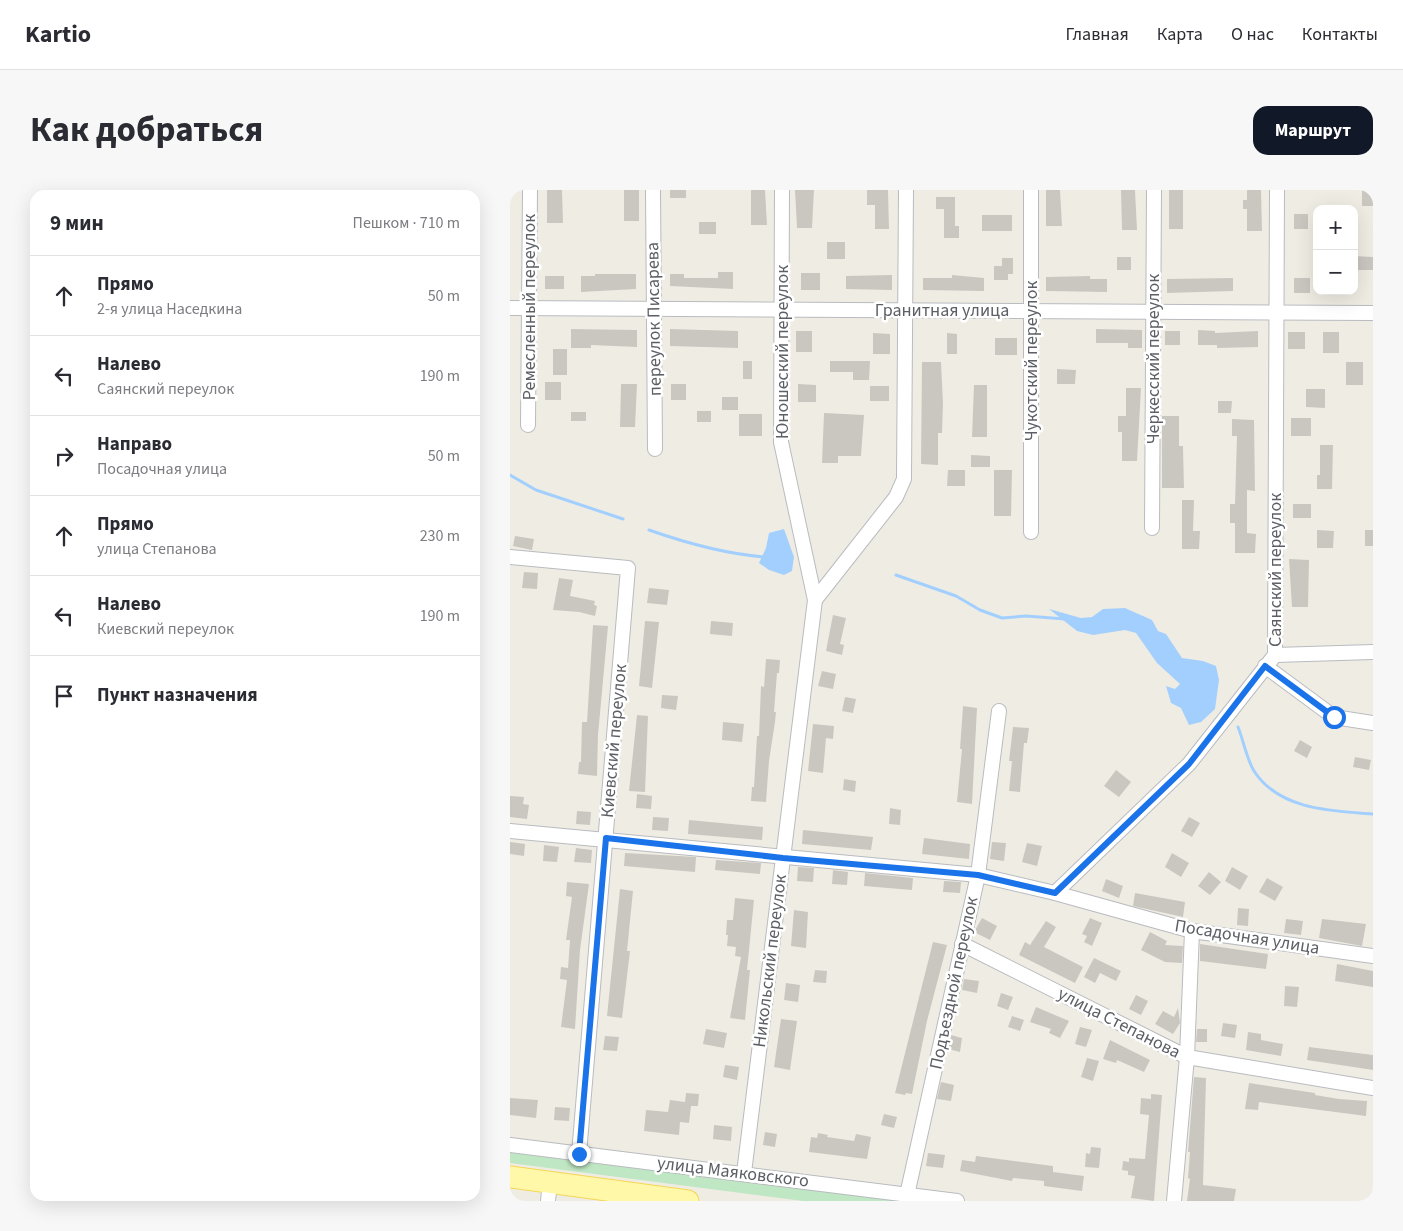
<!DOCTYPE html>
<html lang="ru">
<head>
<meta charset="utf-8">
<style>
	:root { --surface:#fff; --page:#f7f7f7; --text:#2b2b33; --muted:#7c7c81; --line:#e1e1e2; --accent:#111827 }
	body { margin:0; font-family:"Source Sans 3",sans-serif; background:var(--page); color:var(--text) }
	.controls { position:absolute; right:15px; top:15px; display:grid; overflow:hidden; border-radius:10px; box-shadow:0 5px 20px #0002 }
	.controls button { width:45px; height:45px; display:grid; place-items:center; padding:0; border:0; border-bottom:1px solid var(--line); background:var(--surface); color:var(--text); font:25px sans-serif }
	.stop { position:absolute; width:15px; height:15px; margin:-11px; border:4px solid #1a73e8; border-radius:50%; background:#fff }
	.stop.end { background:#1a73e8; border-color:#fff; box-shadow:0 1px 5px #0008 }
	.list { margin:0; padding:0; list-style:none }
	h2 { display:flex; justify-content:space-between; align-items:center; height:65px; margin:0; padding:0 20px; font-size:21px }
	h2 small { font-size:16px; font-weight:400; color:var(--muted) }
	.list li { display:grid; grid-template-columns:32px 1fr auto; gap:15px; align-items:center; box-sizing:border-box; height:80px; padding:0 20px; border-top:1px solid var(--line) }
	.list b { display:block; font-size:19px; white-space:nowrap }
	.list p { margin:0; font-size:16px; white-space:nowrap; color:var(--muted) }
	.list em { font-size:16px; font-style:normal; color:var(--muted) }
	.icon { flex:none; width:28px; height:28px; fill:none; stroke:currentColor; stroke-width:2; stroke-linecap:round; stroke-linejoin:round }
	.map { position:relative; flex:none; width:863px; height:1011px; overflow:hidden; border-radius:15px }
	header { display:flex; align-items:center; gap:30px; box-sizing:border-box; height:70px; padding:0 25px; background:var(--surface); border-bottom:1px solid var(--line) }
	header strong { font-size:24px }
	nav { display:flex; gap:28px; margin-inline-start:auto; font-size:18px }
	.intro { display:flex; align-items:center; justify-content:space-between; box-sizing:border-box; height:120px; padding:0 30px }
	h1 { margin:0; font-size:35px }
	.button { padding:12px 22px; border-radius:15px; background:var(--accent); color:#fff; font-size:18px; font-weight:700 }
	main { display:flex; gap:30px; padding:0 30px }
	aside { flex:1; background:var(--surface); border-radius:15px; box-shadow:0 5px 20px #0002 }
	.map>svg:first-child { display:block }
	.green { fill:#bfe7c3 }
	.water { fill:#a3cfff }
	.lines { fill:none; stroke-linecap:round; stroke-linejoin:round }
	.stream { stroke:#a3cfff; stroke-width:3 }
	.building { fill:#cac7c1 }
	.street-casing { stroke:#b9bbc0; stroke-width:16 }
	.primary-casing { stroke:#f5d656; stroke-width:23 }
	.street { stroke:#fff; stroke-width:14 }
	.primary { stroke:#fff8a8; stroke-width:21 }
	.route { stroke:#1a73e8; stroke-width:6 }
	.labels { text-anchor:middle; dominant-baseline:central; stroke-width:5; stroke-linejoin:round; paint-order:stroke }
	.street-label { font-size:18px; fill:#5c5f65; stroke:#fff }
</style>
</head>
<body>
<header>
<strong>Kartio</strong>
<nav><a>Главная</a><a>Карта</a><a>О нас</a><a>Контакты</a></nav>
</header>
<div class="intro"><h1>Как добраться</h1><a class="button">Маршрут</a></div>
<main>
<aside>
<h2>9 мин<small>Пешком · 710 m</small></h2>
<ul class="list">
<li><svg class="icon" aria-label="ahead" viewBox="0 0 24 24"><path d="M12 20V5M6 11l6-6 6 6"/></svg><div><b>Прямо</b><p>2-я улица Наседкина</p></div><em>50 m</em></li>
<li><svg class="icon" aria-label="left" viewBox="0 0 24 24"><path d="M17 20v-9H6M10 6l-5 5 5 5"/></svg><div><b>Налево</b><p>Саянский переулок</p></div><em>190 m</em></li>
<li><svg class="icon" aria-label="right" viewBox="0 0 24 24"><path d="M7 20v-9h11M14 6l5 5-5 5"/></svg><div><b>Направо</b><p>Посадочная улица</p></div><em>50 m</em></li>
<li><svg class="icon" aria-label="ahead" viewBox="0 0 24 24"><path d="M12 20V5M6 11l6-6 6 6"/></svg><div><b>Прямо</b><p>улица Степанова</p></div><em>230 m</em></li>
<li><svg class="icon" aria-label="left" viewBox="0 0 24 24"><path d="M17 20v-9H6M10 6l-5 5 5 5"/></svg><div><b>Налево</b><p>Киевский переулок</p></div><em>190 m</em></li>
<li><svg class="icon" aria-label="arrive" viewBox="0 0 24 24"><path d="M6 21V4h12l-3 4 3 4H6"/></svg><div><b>Пункт назначения</b></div></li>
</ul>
</aside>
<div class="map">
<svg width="863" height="1011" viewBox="0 0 863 1011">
	<rect width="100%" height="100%" fill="#efede3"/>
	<polygon class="green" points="0,961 391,1011 293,1011 0,973"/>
	<g class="water">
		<polygon points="274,339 284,367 282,381 274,385 259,380 249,373 256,358 259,343"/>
		<polygon points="615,418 642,430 648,441 656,444 672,468 693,471 706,476 709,490 705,519 691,532 679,535 671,518 661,513 656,496 665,499 670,494 647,473 626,443 615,440 583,445 567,441 539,419 571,428 582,427 593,419"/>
	</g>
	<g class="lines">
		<g class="stream">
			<polyline points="0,285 26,300 113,329"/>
			<path d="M139,340C176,353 216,364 255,367"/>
			<polyline points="386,385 446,406 470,420 492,428 516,426 555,429"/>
			<path d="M728,537C733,549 737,570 744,581C769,620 822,621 863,624"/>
		</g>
	</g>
	<g class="building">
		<polygon points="37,0 52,0 53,33 37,33"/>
		<rect x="114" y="0" width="15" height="31"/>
		<rect x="160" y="0" width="16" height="8"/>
		<polygon points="241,0 255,0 257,35 241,35"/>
		<polygon points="285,0 304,0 302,38 287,38"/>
		<polygon points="357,0 378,0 379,39 365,39 365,15 357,15"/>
		<polygon points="536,0 550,0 552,36 536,36"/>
		<polygon points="611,0 625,0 627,40 612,40"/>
		<rect x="659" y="0" width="14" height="39"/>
		<polygon points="737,0 751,0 752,41 737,41 737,19 733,19 733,10 737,10"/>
		<rect x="852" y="0" width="11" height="16"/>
		<polygon points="426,7 445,7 445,36 449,36 449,48 434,48 434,19 426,19"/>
		<rect x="784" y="24" width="14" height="15"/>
		<rect x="472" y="25" width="30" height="16"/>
		<rect x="189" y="32" width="17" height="12"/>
		<rect x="317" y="52" width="18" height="17"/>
		<polygon points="844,66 863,67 863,80 844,80"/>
		<rect x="607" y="67" width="14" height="13"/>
		<polygon points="492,68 503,68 503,84 498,84 498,90 484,90 484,76 492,76"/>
		<polygon points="208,82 223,82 223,99 160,96 160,84 174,84 174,88 208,88"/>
		<rect x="291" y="83" width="19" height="17"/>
		<polygon points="85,84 126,84 126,99 71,102 71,86 85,86"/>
		<polygon points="382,85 382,100 336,99 336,86"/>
		<polygon points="442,85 474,88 474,101 413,100 413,88 442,88"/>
		<rect x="35" y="86" width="19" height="13"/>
		<polygon points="580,86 580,89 597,89 597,102 536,101 536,87"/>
		<polygon points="723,88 723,101 657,103 657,89"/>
		<rect x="784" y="88" width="16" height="15"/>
		<polygon points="61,139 127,140 127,157 81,155 81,158 61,158"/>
		<polygon points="160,139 228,141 228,158 160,156"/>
		<polygon points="586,139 632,140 632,158 618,158 618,153 586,153"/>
		<polygon points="688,140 705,141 705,143 748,141 748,157 707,158 707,155 688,155"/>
		<rect x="286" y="141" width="16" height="21"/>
		<rect x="655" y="141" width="15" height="14"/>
		<rect x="778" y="142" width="17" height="17"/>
		<rect x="813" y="142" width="16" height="21"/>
		<polygon points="363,143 380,144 380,164 363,164"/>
		<polygon points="437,143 447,144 447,164 437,164"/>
		<rect x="485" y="148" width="22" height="17"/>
		<rect x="43" y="159" width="14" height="26"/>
		<rect x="233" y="171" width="9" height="18"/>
		<polygon points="320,171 360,171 359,190 343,190 343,182 320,182"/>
		<polygon points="412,172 431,172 433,213 432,243 428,243 428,275 411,274"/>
		<rect x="836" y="172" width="17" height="23"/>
		<polygon points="547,179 566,180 565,194 547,194"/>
		<rect x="35" y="192" width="16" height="18"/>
		<polygon points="111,194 127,194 125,237 110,237"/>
		<rect x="161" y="194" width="15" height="16"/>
		<polygon points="288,194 306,195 306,212 288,212"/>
		<polygon points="464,195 477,195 477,247 462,247"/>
		<rect x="360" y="196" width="19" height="15"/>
		<polygon points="616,198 631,198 627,271 612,271 612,242 608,242 608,226 616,226"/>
		<polygon points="796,199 815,199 815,218 796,217"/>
		<rect x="212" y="207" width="16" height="13"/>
		<polygon points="708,211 722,211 721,223 708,223"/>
		<rect x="187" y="221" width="14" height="11"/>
		<rect x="61" y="222" width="15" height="9"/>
		<polygon points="314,223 354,225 351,266 328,266 328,273 312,273"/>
		<rect x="229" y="224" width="23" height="22"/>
		<polygon points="652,226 669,226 669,256 673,256 674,298 652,298"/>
		<rect x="781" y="228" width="20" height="18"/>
		<polygon points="722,229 744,230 745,301 737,300 737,343 746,344 745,363 725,363 725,333 720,333 720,314 725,314 727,246 722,246"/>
		<polygon points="810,255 823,255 822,299 807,299 807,285 810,285"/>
		<polygon points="461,265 480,266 480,277 461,277"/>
		<polygon points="438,280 455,280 455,296 437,296"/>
		<polygon points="484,280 502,280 501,326 484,326"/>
		<polygon points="672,310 684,310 683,341 690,341 689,359 672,359"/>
		<rect x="783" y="314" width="18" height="14"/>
		<polygon points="807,340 824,341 823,358 807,358"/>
		<rect x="855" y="340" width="8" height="16"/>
		<polygon points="5,346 24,349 22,360 3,356"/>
		<polygon points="779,369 799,370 798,417 782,417"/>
		<polygon points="14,382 28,383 27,399 12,398"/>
		<polygon points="49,388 63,390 60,406 85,411 84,415 87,416 85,426 69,422 43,420"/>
		<polygon points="139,398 159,400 157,415 137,413"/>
		<polygon points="323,425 336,428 330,454 334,455 332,465 316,461"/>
		<polygon points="135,431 149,432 142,498 129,496"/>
		<polygon points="201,431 223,433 222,446 200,444"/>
		<polygon points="83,435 98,436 88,545 87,586 68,584 69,572 71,572 72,532 77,532"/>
		<polygon points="256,469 270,470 269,483 267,483 264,522 266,522 265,532 259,571 256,612 241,611 242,597 244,597 247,546 249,546 251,496 254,497"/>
		<polygon points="312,481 326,484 323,499 308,496"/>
		<polygon points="152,505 168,506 166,520 151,518"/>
		<polygon points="335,507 346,509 343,523 332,521"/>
		<polygon points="453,516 467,518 462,614 447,612 452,559 450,559"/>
		<polygon points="127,525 138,526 135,602 119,601"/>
		<polygon points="213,532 234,534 232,552 212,550"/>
		<polygon points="303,534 324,536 323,549 316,548 313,583 298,581"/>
		<polygon points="503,537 519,538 517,553 514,553 510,602 499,601 502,571 499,571"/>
		<polygon points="790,550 802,557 797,568 784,561"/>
		<polygon points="845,567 861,570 859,580 843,577"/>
		<polygon points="606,580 621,592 609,607 594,596"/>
		<polygon points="334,589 346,591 345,602 333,600"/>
		<polygon points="127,604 142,606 141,619 126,618"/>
		<polygon points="0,606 14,607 13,614 19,615 17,629 0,627"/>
		<polygon points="380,618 391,620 390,635 379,634"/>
		<polygon points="67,621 81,622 80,635 66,634"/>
		<polygon points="143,627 159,628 158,641 142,640"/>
		<polygon points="679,627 690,633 682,647 671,641"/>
		<polygon points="179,630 253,637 252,650 178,644"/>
		<polygon points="293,640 363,647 361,660 292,654"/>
		<polygon points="414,648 460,654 459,669 412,664"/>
		<polygon points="0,652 15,654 14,666 0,664"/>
		<polygon points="482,652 496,653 494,671 480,669"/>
		<polygon points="517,653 532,656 527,676 512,672"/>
		<polygon points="34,655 49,657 47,672 33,671"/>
		<polygon points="66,658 82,660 81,673 64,672"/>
		<polygon points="115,663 186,667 185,682 114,676"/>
		<polygon points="662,663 679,673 671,687 655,677"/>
		<polygon points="206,670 251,673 250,684 205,680"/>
		<polygon points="288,677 304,678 303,692 287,691"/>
		<polygon points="722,677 738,686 730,700 715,691"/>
		<polygon points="323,680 338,682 337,695 322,694"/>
		<polygon points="699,682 711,692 700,705 688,696"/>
		<polygon points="355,683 403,688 402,700 354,696"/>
		<polygon points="757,688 773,697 765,711 749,702"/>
		<polygon points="596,689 613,696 609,708 592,701"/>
		<polygon points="434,691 451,692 450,703 433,702"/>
		<polygon points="57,692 79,694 70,760 65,839 51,837 57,790 50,789 51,777 58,778 60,750 56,750 62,707 56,706"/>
		<polygon points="110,699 123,701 117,761 120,761 112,828 97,826"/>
		<polygon points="625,703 675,712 673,727 623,716"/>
		<polygon points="225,708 244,710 237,780 240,780 235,830 220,828 231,767 225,766 226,757 217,756 218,745 216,745 217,730 223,730"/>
		<polygon points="728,718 739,719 738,736 727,735"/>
		<polygon points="284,720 298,722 296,758 281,756"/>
		<polygon points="472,728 487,736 480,750 464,742"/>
		<polygon points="580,728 592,733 582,756 574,752 577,746 572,744"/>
		<polygon points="776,729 793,731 791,745 774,743"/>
		<polygon points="812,729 856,734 852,756 809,748"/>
		<polygon points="536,731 546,737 534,757 573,777 565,793 509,765 515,752 520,755"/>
		<polygon points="640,742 657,751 655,755 673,756 672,773 655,772 631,760"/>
		<polygon points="423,752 437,755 417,831 402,904 396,903 395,905 385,903"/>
		<polygon points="690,754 758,764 756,779 690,771"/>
		<polygon points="584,768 611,781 606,791 590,783 585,793 574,787"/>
		<polygon points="827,774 863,781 863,797 825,791"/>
		<polygon points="305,780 317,781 316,793 303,792"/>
		<polygon points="454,789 469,791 467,803 452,800"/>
		<polygon points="276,793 290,795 288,812 274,810"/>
		<polygon points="775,796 789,797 787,817 774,816"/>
		<polygon points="491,803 503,807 498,820 487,816"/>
		<polygon points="626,805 638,811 631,825 619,819"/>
		<polygon points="526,817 559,831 550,848 539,843 541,839 520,832"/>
		<polygon points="668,818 670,833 663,844 645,834 653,821 664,827"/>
		<polygon points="502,826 514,830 510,841 498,837"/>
		<polygon points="271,829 287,831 280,880 264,877"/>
		<polygon points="713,833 727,835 725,848 711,846"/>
		<polygon points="570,837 582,840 576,857 565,854"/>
		<polygon points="196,839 217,843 214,858 193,854"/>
		<polygon points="687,839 697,839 697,852 686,852"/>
		<polygon points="738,842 751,844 751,850 773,854 771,866 736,860"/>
		<polygon points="441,845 452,848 450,862 438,859"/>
		<polygon points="95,846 109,847 107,861 93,860"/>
		<polygon points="600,850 640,870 634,882 607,870 606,873 593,869"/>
		<polygon points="799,857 863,865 863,880 797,870"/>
		<polygon points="577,868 589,871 583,891 571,887"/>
		<polygon points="215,875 229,877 227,890 213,887"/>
		<polygon points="684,887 696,888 693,995 726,999 724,1011 677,1011 680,989 678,988 680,962 678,962"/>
		<polygon points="431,892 444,895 441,911 427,909"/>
		<polygon points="739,893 805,903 805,905 829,909 857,911 856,926 749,912 748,920 735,919"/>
		<polygon points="176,903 189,904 188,916 181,916 179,933 170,932 169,945 134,941 136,920 158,922 160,910 175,912"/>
		<polygon points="641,904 652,905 644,1011 621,1008 625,986 618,985 618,981 612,980 613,971 619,972 619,968 635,969 639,925 630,924 631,908 641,909"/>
		<polygon points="0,908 28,910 26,928 0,925"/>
		<polygon points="45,917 60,918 59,931 44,930"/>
		<polygon points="374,924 387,927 384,938 371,935"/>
		<polygon points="204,935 222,937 221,951 203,949"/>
		<polygon points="255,942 267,944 265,957 253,955"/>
		<polygon points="308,943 318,945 317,947 344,951 346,944 361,947 357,969 299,962 301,947 307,948"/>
		<polygon points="581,957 591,958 589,978 575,977 576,963 580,964"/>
		<polygon points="418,963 435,965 433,978 416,976"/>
		<polygon points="466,966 543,976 543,982 574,986 572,1001 534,996 534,991 503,988 502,991 450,981 452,970 465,972"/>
	</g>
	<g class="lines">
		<g class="street-casing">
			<g id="street">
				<polyline points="143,0 145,259"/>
				<polyline points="0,118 863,123"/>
				<polyline points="18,235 20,0"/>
				<polyline points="642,338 644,0"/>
				<polyline points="521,342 521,0"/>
				<polyline points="0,367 118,378 69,964"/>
				<polyline points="305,410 386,307 394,289 396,0"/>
				<polyline points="765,465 863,462"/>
				<polyline points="755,476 824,527 863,533"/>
				<polyline points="0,641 468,685 545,703 682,741 863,766"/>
				<polyline points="545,703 679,574 765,465 767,0"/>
				<polyline points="452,754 677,867 863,898"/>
				<polyline points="0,955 447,1011"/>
				<polyline points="234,983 305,410 271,252 272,0"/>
				<polyline points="397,1005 468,685 489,521"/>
				<polyline points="38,1011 40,992"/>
				<polyline points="664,1011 677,867 682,741"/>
			</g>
		</g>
		<g class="primary-casing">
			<polyline id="primary" points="0,987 178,1011"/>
		</g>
		<use href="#street" class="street"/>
		<use href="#primary" class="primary"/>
	</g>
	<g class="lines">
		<polyline class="route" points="69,964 96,648 273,668 468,685 545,703 679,574 755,476 824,527"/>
	</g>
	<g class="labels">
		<g class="street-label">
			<text transform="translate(19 117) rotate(-90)">Ремесленный переулок</text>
			<text x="432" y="120">Гранитная улица</text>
			<text transform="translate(144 129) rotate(-91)">переулок Писарева</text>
			<text transform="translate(272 162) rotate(-90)">Юношеский переулок</text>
			<text transform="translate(643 169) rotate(-90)">Черкесский переулок</text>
			<text transform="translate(521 171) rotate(-90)">Чукотский переулок</text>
			<text transform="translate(765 380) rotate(-90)">Саянский переулок</text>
			<text transform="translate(104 551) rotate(-85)">Киевский переулок</text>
			<text transform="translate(737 747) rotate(9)">Посадочная улица</text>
			<text transform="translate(260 771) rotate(-83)">Никольский переулок</text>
			<text transform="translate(444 793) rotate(-78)">Подъездной переулок</text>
			<text transform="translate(609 833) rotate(27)">улица Степанова</text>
			<text transform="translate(223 982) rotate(7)">улица Маяковского</text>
		</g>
	</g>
</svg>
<div class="controls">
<button>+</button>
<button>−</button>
</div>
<div class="stop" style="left:824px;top:527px"></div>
<div class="stop end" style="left:69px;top:964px"></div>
</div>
</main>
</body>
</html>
